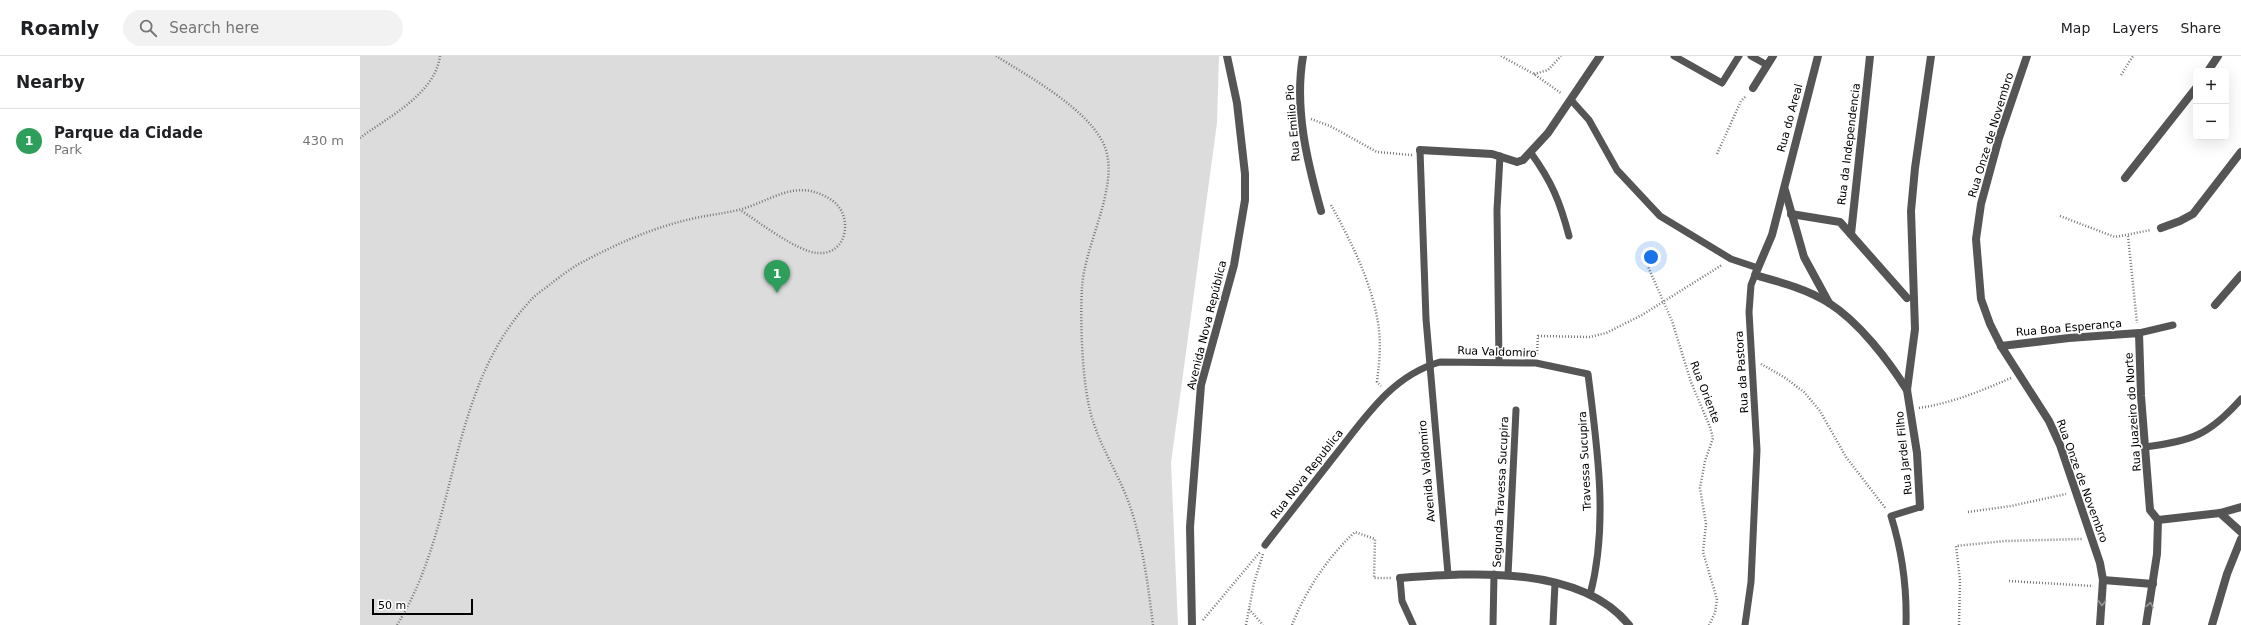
<!DOCTYPE html>
<html lang="en">
<head>
<meta charset="utf-8">
<style>
	:root { --surface:#fff; --page:#f2f2f2; --text:#202124; --muted:#757577; --line:#e0e0e0; --accent:#7c3aed }
	body { margin:0; font-family:"DejaVu Sans",sans-serif; background:var(--page); color:var(--text) }
	.controls { position:absolute; right:12px; top:12px; display:grid; overflow:hidden; border-radius:6px; box-shadow:0 4px 16px #0002 }
	.controls button { width:36px; height:36px; display:grid; place-items:center; padding:0; border:0; border-bottom:1px solid var(--line); background:var(--surface); color:var(--text); font:20px sans-serif }
	.scale { position:absolute; left:12px; bottom:10px; width:101px; box-sizing:border-box; padding-left:4px; border:2px solid #000; border-top:0; font-size:11px; line-height:14px; white-space:nowrap; color:#000; -webkit-text-stroke:3px #fff; paint-order:stroke }
	.you { position:absolute; left:1291px; top:201px; width:14px; height:14px; margin:-10px; border:3px solid #fff; border-radius:50%; background:#1a73e8; box-shadow:0 0 0 6px #1a73e833 }
	.badge { display:grid; place-items:center; width:26px; height:26px; border-radius:50%; background:var(--accent); color:#fff; font-size:13px; font-weight:700 }
	.pin { position:absolute; translate:-50% -33px; filter:drop-shadow(0 1px 2px #0008) }
	.pin::after { content:''; position:absolute; top:21px; width:14px; height:12px; background:inherit; clip-path:polygon(0 0,100% 0,50% 100%) }
	.list { margin:0; padding:0; list-style:none }
	h2 { display:flex; justify-content:space-between; align-items:center; height:52px; margin:0; padding:0 16px; font-size:17px }
	h2 small { font-size:13px; font-weight:400; color:var(--muted) }
	.list li { display:grid; grid-template-columns:26px 1fr auto; gap:12px; align-items:center; box-sizing:border-box; height:64px; padding:0 16px; border-top:1px solid var(--line) }
	.list b { display:block; font-size:15px; white-space:nowrap }
	.list p { margin:0; font-size:13px; white-space:nowrap; color:var(--muted) }
	.list em { font-size:13px; font-style:normal; color:var(--muted) }
	.icon { flex:none; width:22px; height:22px; fill:none; stroke:currentColor; stroke-width:2; stroke-linecap:round; stroke-linejoin:round }
	.map { position:relative; flex:none; width:1881px; height:569px; overflow:hidden }
	header { display:flex; align-items:center; gap:24px; box-sizing:border-box; height:56px; padding:0 20px; background:var(--surface); border-bottom:1px solid var(--line) }
	header strong { font-size:19px }
	nav { display:flex; gap:22px; margin-inline-start:auto; font-size:14px }
	.search { width:280px; height:36px; background:var(--page); display:flex; align-items:center; gap:10px; box-sizing:border-box; padding:0 14px; border-radius:22px; color:var(--muted); font-size:15px }
	main { display:flex }
	aside { flex:1; background:var(--surface) }
	.map>svg:first-child { display:block }
	.green { fill:#dcdcdc }
	.lines { fill:none; stroke-linecap:round; stroke-linejoin:round }
	.path { stroke:#777; stroke-width:2.5; stroke-dasharray:1 2; stroke-linecap:butt }
	.service { stroke:#555; stroke-width:7 }
	.minor { stroke:#555; stroke-width:8 }
	.tertiary { stroke:#555; stroke-width:8 }
	.oneway { stroke:#999 }
	.labels { text-anchor:middle; dominant-baseline:central; stroke-width:3; stroke-linejoin:round; paint-order:stroke }
	.street-label { font-size:11px; fill:#000; stroke:#fff }
</style>
</head>
<body>
<header>
<strong>Roamly</strong>
<div class="search"><svg class="icon" aria-label="search" viewBox="0 0 24 24"><circle cx="10" cy="10" r="6"/><path d="M15 15l6 6"/></svg>Search here</div>
<nav><a>Map</a><a>Layers</a><a>Share</a></nav>
</header>
<main>
<aside>
<h2>Nearby<small></small></h2>
<ul class="list">
<li><span class="badge" style="background:#2e9e5b">1</span><div><b>Parque da Cidade</b><p>Park</p></div><em>430 m</em></li>
</ul>
</aside>
<div class="map">
<svg width="1881" height="569" viewBox="0 0 1881 569">
	<rect width="100%" height="100%" fill="#fff"/>
	<polygon class="green" points="0,0 859,0 857,67 811,407 818,569 0,569"/>
	<g class="lines">
		<g class="path">
			<path d="M636,0C668,20 734,56 746,94C758,134 724,190 722,232C720,266 722,333 733,365C742,394 760,421 770,450C783,489 788,529 793,569"/>
			<polyline points="1141,0 1174,18 1202,38"/>
			<polyline points="1174,18 1188,14 1201,0"/>
			<polyline points="1761,19 1773,0"/>
			<polyline points="951,63 970,70 1017,96 1052,99"/>
			<path d="M0,82C28,61 75,38 80,0"/>
			<polyline points="1357,98 1381,45 1386,40"/>
			<path d="M971,149C992,187 1014,231 1019,274C1021,292 1019,309 1017,326L1021,330"/>
			<polyline points="1700,160 1755,181 1791,174"/>
			<polyline points="1768,180 1777,267"/>
			<polyline points="1286,206 1312,265 1331,326 1350,371 1353,382 1345,405 1340,432 1346,468 1343,496 1357,543 1355,557 1349,569"/>
			<polyline points="1177,298 1178,280 1230,281 1246,277 1282,259 1362,209"/>
			<polyline points="1401,308 1424,321 1444,336 1460,355 1486,401 1526,453"/>
			<path d="M1559,352C1592,347 1621,335 1651,322"/>
			<polyline points="1608,456 1651,450 1706,438"/>
			<polyline points="1649,525 1733,530"/>
			<polyline points="889,553 903,569"/>
			<polyline points="843,564 900,496"/>
			<path d="M37,569C100,468 86,336 170,245C176,238 186,232 193,226C201,220 209,214 217,209C254,189 291,172 331,163C347,159 362,158 378,154C411,146 435,121 470,143C494,157 489,199 458,197C437,196 398,165 380,154"/>
			<polyline points="886,569 894,527 903,498"/>
			<path d="M932,569C946,534 967,502 995,476L1015,483L1014,522H1031"/>
			<polyline points="1599,569 1600,524 1596,490 1645,485 1722,483"/>
		</g>
		<g class="service">
			<polyline points="1314,0 1362,27 1379,0"/>
			<polyline points="1391,0 1407,9"/>
			<polyline points="1211,44 1229,64 1257,114 1300,160 1371,203 1398,212"/>
			<polyline points="1060,94 1066,263 1088,518"/>
			<path d="M1171,97C1192,126 1200,146 1209,180"/>
			<polyline points="1779,277 1813,269"/>
			<polyline points="1139,306 1137,154 1140,100"/>
			<path d="M1785,391C1832,385 1849,379 1881,343"/>
			<path d="M905,489C928,460 950,431 973,402C1003,365 1030,320 1080,306L1176,307L1228,318C1237,390 1249,468 1230,539"/>
			<polyline points="1148,519 1156,354"/>
			<polyline points="1040,522 1042,545 1053,569"/>
			<polyline points="1133,569 1134,518"/>
			<polyline points="1193,569 1195,527"/>
			<polyline points="1385,569 1391,526 1397,394 1389,256 1391,229 1395,219"/>
			<path d="M1546,569C1547,533 1542,495 1531,460L1560,451"/>
		</g>
		<g class="minor">
			<path d="M943,0C934,52 947,105 961,155"/>
			<path d="M1458,0L1412,179L1395,219C1420,226 1447,233 1469,247C1499,266 1528,304 1547,334"/>
			<polyline points="1848,15 1858,0"/>
			<polyline points="1393,32 1413,0"/>
			<polyline points="1060,94 1132,98 1157,106 1163,104 1188,77 1240,0"/>
			<polyline points="1765,122 1836,32"/>
			<polyline points="1425,134 1444,201 1469,247"/>
			<polyline points="1431,158 1480,166 1547,242"/>
			<polyline points="1801,172 1820,165 1833,158 1881,96"/>
			<polyline points="1491,178 1510,0"/>
			<polyline points="1855,249 1881,219"/>
			<polyline points="1641,290 1709,282 1779,277 1781,340 1790,454 1798,464"/>
			<polyline points="1560,451 1557,397 1547,334 1555,273 1551,155 1555,112 1571,0"/>
			<polyline points="1860,457 1881,476"/>
			<path d="M1040,522C1109,517 1220,508 1269,569"/>
			<polyline points="1852,569 1867,518 1881,483"/>
		</g>
		<g class="tertiary">
			<polyline points="1667,0 1639,82 1621,148 1616,183 1621,243 1630,268 1641,290 1689,365 1700,389 1740,507 1743,524 1740,569"/>
			<polyline points="1743,524 1793,528"/>
			<polyline points="832,569 830,471 841,329 874,209 885,144 885,118 877,47 867,0"/>
			<polyline points="1786,569 1797,498 1798,464 1860,457 1881,451"/>
		</g>
	</g>
	<defs><path id="oneway-chevron" d="M-2-3.5L2.5 0L-2 3.5" fill="none" stroke-width="1.6" stroke-linecap="round" stroke-linejoin="round"/></defs>
	<g class="oneway">
		<use href="#oneway-chevron" transform="translate(1742 547) rotate(92)"/>
		<use href="#oneway-chevron" transform="translate(1790 549) rotate(-80)"/>
	</g>
	<g class="labels">
		<g class="street-label">
			<text transform="translate(1430 62) rotate(-75)">Rua do Areal</text>
			<text transform="translate(933 67) rotate(-95)">Rua Emilio Pio</text>
			<text transform="translate(1631 79) rotate(-73)">Rua Onze de Novembro</text>
			<text transform="translate(1489 88) rotate(-83)">Rua da Independencia</text>
			<text transform="translate(847 269) rotate(-76)">Avenida Nova República</text>
			<text transform="translate(1709 272) rotate(-5)">Rua Boa Esperança</text>
			<text transform="translate(1137 296) rotate(2)">Rua Valdomiro</text>
			<text transform="translate(1382 316) rotate(-94)">Rua da Pastora</text>
			<text transform="translate(1345 336) rotate(69)">Rua Oriente</text>
			<text transform="translate(1773 356) rotate(-94)">Rua Juazeiro do Norte</text>
			<text transform="translate(1544 397) rotate(-96)">Rua Jardel Filho</text>
			<text transform="translate(1225 405) rotate(-93)">Travessa Sucupira</text>
			<text transform="translate(1067 415) rotate(-95)">Avenida Valdomiro</text>
			<text transform="translate(947 418) rotate(-52)">Rua Nova Republica</text>
			<text transform="translate(1722 425) rotate(70)">Rua Onze de Novembro</text>
			<text transform="translate(1141 436) rotate(-87)">Segunda Travessa Sucupira</text>
		</g>
	</g>
</svg>
<div class="controls">
<button>+</button>
<button>−</button>
</div>
<div class="scale">50 m</div>
<div class="you"></div>
<div class="pin badge" style="left:417px;top:237px;background:#2e9e5b">1</div>
</div>
</main>
</body>
</html>
